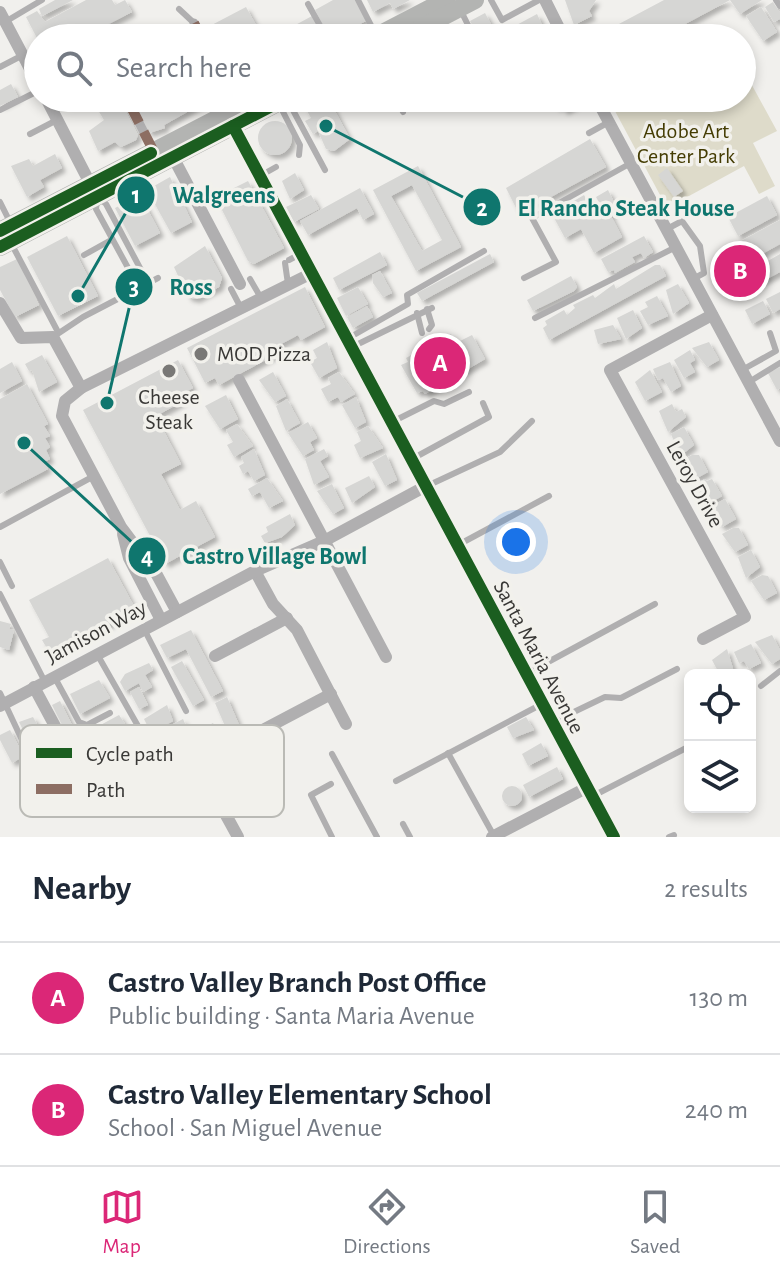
<!DOCTYPE html>
<html lang="en">
<head>
<meta charset="utf-8">
<style>
	:root { --surface:#fff; --page:#f2f2f3; --text:#1f2937; --muted:#747a83; --line:#e0e1e3; --accent:#db2777 }
	body { margin:0; font-family:"Alegreya Sans",sans-serif; background:var(--page); color:var(--text) }
	.controls { position:absolute; right:24px; bottom:24px; display:grid; overflow:hidden; border-radius:12px; box-shadow:0 4px 12px #0003 }
	.controls button { width:72px; height:72px; display:grid; place-items:center; padding:0; border:0; border-bottom:2px solid var(--line); background:var(--surface); color:var(--text); font:40px sans-serif }
	.you { position:absolute; left:516px; top:542px; width:28px; height:28px; margin:-20px; border:6px solid #fff; border-radius:50%; background:#1a73e8; box-shadow:0 0 0 12px #1a73e833 }
	.badge { display:grid; place-items:center; width:52px; height:52px; border-radius:50%; background:var(--accent); color:#fff; font-size:26px; font-weight:700 }
	.pin { position:absolute; translate:-50% -50%; border:4px solid #fff; box-shadow:0 2px 8px #0006 }
	.list { margin:0; padding:0; list-style:none }
	h2 { display:flex; justify-content:space-between; align-items:center; height:104px; margin:0; padding:0 32px; font-size:34px }
	h2 small { font-size:26px; font-weight:400; color:var(--muted) }
	.list li { display:grid; grid-template-columns:52px 1fr auto; gap:24px; align-items:center; box-sizing:border-box; height:112px; padding:0 32px; border-top:2px solid var(--line) }
	.list b { display:block; font-size:30px; white-space:nowrap }
	.list p { margin:0; font-size:26px; white-space:nowrap; color:var(--muted) }
	.list em { font-size:26px; font-style:normal; color:var(--muted) }
	.icon { flex:none; width:44px; height:44px; fill:none; stroke:currentColor; stroke-width:2; stroke-linecap:round; stroke-linejoin:round }
	.map { position:relative; flex:none; width:780px; height:837px; overflow:hidden }
	.search { position:absolute; background:var(--surface); box-shadow:0 4px 12px #0003; left:24px; right:24px; top:24px; height:88px; display:flex; align-items:center; gap:20px; box-sizing:border-box; padding:0 28px; border-radius:44px; color:var(--muted); font-size:30px }
	.sheet { height:328px; background:var(--surface) }
	nav { display:flex; justify-content:space-around; align-items:center; box-sizing:border-box; height:112px; border-top:2px solid var(--line); background:var(--surface); font-size:22px; color:var(--muted) }
	nav a { display:grid; justify-items:center; gap:4px }
	nav .on { color:var(--accent) }
	.map>svg:first-child { display:block }
	.green { fill:#dedbca }
	.building { fill:#d6d6d4; fill-rule:evenodd; filter:url(#shadow) }
	.lines { fill:none; stroke-linecap:round; stroke-linejoin:round }
	.service { stroke:#b0afb0; stroke-width:6 }
	.pedestrian { stroke:#b0afb0; stroke-width:9 }
	.minor { stroke:#b0afb0; stroke-width:12 }
	.primary { stroke:#b3b4b2; stroke-width:18 }
	.quiet { stroke:#8d6e63; stroke-width:10; stroke-dasharray:20 10; stroke-linecap:butt }
	.cycleway-casing { stroke:#f2f1ec; stroke-width:17 }
	.cycleway { stroke:#1b5e20; stroke-width:12 }
	.poi-dot { fill:#797876; stroke:#f2f1ec; stroke-width:3 }
	.labels { text-anchor:middle; dominant-baseline:central; stroke-width:7; stroke-linejoin:round; paint-order:stroke }
	.park-label { font-size:22px; fill:#443c03; stroke:#f2f1ec }
	.poi-label { font-size:22px; fill:#393836; stroke:#f2f1ec; text-anchor:start }
	.street-label { font-size:22px; fill:#393836; stroke:#f2f1ec }
	.key { fill:#f2f1ec; stroke:#babab5; stroke-width:2 }
	.key-label { font-size:22px; fill:#393836 }
	.leader { fill:none; stroke:#0f766e; stroke-width:3 }
	.callout-dot { fill:#0f766e; stroke:#f2f1ec; stroke-width:3 }
	.mark-label { font-size:24px; text-anchor:middle; font-weight:bold; fill:#fff }
	.callout-label { font-size:24px; text-anchor:middle; font-weight:bold; fill:#0f766e; stroke:#f2f1ec; stroke-width:7; stroke-linejoin:round; paint-order:stroke }
</style>
</head>
<body>
<div class="map">
<svg width="780" height="837" viewBox="0 0 780 837">
	<defs>
		<filter id="shadow"><feDropShadow dx="4" dy="4" stdDeviation="2" flood-color="#0004"/></filter>
	</defs>
	<rect width="100%" height="100%" fill="#f1f0ed"/>
	<polygon class="green" points="742,67 777,131 753,143 775,186 759,194 744,166 667,208 608,98 742,98"/>
	<g class="building">
		<polygon points="55,0 73,0 42,16 39,9"/>
		<polygon points="86,0 112,0 115,5 125,0 132,12 81,38 37,38 26,17 37,11 45,22"/>
		<polygon points="333,0 355,0 366,21 330,38 315,10"/>
		<polygon points="367,0 410,0 393,9 390,3 373,12"/>
		<polygon points="565,0 596,0 589,11 592,16 574,25"/>
		<polygon points="664,0 762,0 740,14 730,0 672,31 669,26 647,38 624,38 617,25"/>
		<polygon points="773,2 780,13 780,19 774,22 765,7"/>
		<polygon points="246,7 263,38 211,38 206,28"/>
		<polygon points="761,7 777,32 763,41 746,16"/>
		<polygon points="485,13 495,32 484,38 453,38 450,33 472,25 470,21"/>
		<polygon points="537,14 548,38 500,38 498,35"/>
		<polygon points="312,16 324,38 293,38 288,29"/>
		<polygon points="11,84 18,97 0,106 0,90"/>
		<polygon points="142,98 212,98 164,125 165,128 149,133 133,103"/>
		<polygon points="321,98 328,98 350,139 334,151 326,149 318,131 313,134 305,121 311,118 305,107"/>
		<polygon points="555,98 571,98 575,105 564,111 561,105 556,108"/>
		<polygon points="119,99 138,135 136,140 121,147 115,142 98,151 89,131 104,120 98,110"/>
		<circle cx="275" cy="138" r="17"/>
		<polygon points="590,139 606,167 536,205 534,201 517,210 506,188"/>
		<polygon points="55,154 62,168 40,180 44,187 27,197 11,166 29,159 33,166"/>
		<path d="M418,166L461,247L416,271L373,190ZM412,185L442,240L422,251L391,196Z"/>
		<polygon points="667,168 683,191 674,197 658,175"/>
		<polygon points="295,173 304,190 290,199 282,181"/>
		<polygon points="170,177 192,222 171,233 147,190"/>
		<polygon points="248,181 284,248 254,264 248,261 218,202 228,191"/>
		<polygon points="360,188 374,214 363,220 357,208 308,235 300,221"/>
		<polygon points="608,190 618,210 610,214 622,237 594,253 581,229 565,238 552,214 584,195 593,211 601,206 596,197"/>
		<polygon points="140,195 160,233 135,246 115,208"/>
		<polygon points="311,195 319,209 294,222 286,207"/>
		<polygon points="767,196 777,215 738,236 728,217"/>
		<polygon points="780,220 780,244 751,260 741,241"/>
		<polygon points="67,236 98,296 58,316 27,257"/>
		<polygon points="644,236 653,252 644,258 641,253 632,257 635,262 615,273 614,270 608,272 601,259"/>
		<polygon points="205,246 222,278 219,287 196,299 188,297 174,267"/>
		<polygon points="736,251 754,284 738,293 733,283 720,290 712,267"/>
		<polygon points="380,252 387,265 339,290 333,278"/>
		<polygon points="490,254 494,262 422,301 417,293"/>
		<polygon points="780,254 780,272 757,284 750,271"/>
		<polygon points="17,259 39,305 15,317 0,290 0,267"/>
		<polygon points="655,265 660,265 666,276 549,340 543,328 547,325 545,321 564,310 567,315 575,308 573,305 593,295 595,298 614,284 616,289"/>
		<polygon points="380,271 392,293 383,297 373,283 372,275"/>
		<polygon points="571,276 577,287 574,291 533,311 527,300"/>
		<polygon points="678,284 689,303 673,314 666,290"/>
		<polygon points="305,287 325,327 301,340 298,335 279,345 282,351 219,385 215,378 205,383 187,348"/>
		<polygon points="358,287 368,304 346,316 337,298"/>
		<polygon points="780,292 780,309 773,313 766,299"/>
		<polygon points="657,296 668,316 648,325 640,311 648,307 645,302"/>
		<polygon points="763,301 770,314 752,324 745,310"/>
		<polygon points="367,306 373,317 353,328 347,317"/>
		<polygon points="633,310 642,328 626,339 617,318"/>
		<polygon points="613,325 621,339 598,344 594,330"/>
		<polygon points="451,334 456,343 472,335 485,359 425,394 423,391 417,393 401,365 408,362 406,358"/>
		<polygon points="327,342 337,368 319,378 310,362 317,358 313,350"/>
		<polygon points="709,342 719,360 707,367 692,348"/>
		<polygon points="690,350 695,360 690,363 695,372 684,378 674,360"/>
		<polygon points="42,355 57,382 39,392 32,370 29,371 25,364"/>
		<polygon points="178,360 193,388 180,395 183,401 156,416 181,464 161,474 180,510 196,501 215,537 165,564 83,410"/>
		<polygon points="12,362 22,381 0,393 0,369"/>
		<polygon points="670,362 681,386 671,392 663,378 658,380 653,369"/>
		<polygon points="780,367 780,388 777,390 768,373"/>
		<polygon points="650,370 662,392 645,401 635,382"/>
		<polygon points="273,372 286,396 275,402 259,380"/>
		<polygon points="339,372 355,394 341,402 338,397 328,402 321,389 331,384 328,378"/>
		<polygon points="27,384 48,424 44,426 50,436 45,438 50,447 46,450 50,459 44,462 48,469 0,494 0,399"/>
		<polygon points="226,395 238,419 220,429 205,406"/>
		<polygon points="356,397 366,422 355,428 342,405"/>
		<polygon points="287,399 300,423 286,431 276,406"/>
		<polygon points="672,404 676,412 682,409 686,417 668,432 659,411"/>
		<polygon points="308,422 317,438 310,442 314,450 303,456 288,433"/>
		<polygon points="237,424 253,446 234,457 227,445 233,442 226,430"/>
		<polygon points="368,426 383,448 360,458 354,445 361,441 357,432"/>
		<polygon points="684,427 694,445 680,456 671,434"/>
		<polygon points="254,449 265,475 254,481 248,471 243,474 239,466 244,463 241,457"/>
		<polygon points="324,449 328,456 320,461 329,477 314,485 305,459"/>
		<polygon points="386,454 397,480 385,486 372,462"/>
		<polygon points="692,455 699,455 708,472 695,479 683,460"/>
		<polygon points="369,476 375,487 352,503 345,488"/>
		<polygon points="267,478 283,501 269,508 260,492 252,496 248,489"/>
		<polygon points="705,479 707,481 712,479 722,496 708,504 695,484"/>
		<polygon points="332,484 344,508 333,514 317,491"/>
		<polygon points="725,499 736,519 722,527 708,508"/>
		<polygon points="290,514 295,525 282,537 265,543 261,536 268,532 266,527"/>
		<polygon points="733,528 739,528 748,545 735,552 722,534"/>
		<polygon points="751,550 760,567 746,578 738,557"/>
		<polygon points="108,558 136,610 51,655 42,640 49,637 29,600"/>
		<polygon points="762,575 768,576 777,593 764,600 751,581"/>
		<polygon points="0,621 11,624 9,629 14,630 9,650 0,647"/>
		<polygon points="191,630 223,691 211,697 186,649 167,658 160,645"/>
		<polygon points="772,635 780,650 780,659 772,664 755,642"/>
		<polygon points="751,644 761,663 749,669 744,661 739,663 734,652"/>
		<polygon points="727,649 734,672 720,675 712,660"/>
		<polygon points="182,661 204,700 193,706 171,667"/>
		<polygon points="149,663 153,670 145,675 152,687 143,692 139,683 125,691 120,682 125,674"/>
		<polygon points="99,680 110,698 80,714 70,694"/>
		<polygon points="139,687 148,705 139,709 130,692"/>
		<polygon points="227,697 249,748 253,746 264,768 252,774 242,754 238,756 215,703"/>
		<polygon points="60,701 78,737 70,741 52,705"/>
		<polygon points="167,705 173,721 151,733 144,719"/>
		<polygon points="119,715 131,733 91,754 82,735"/>
		<polygon points="33,717 46,741 53,737 63,756 80,746 87,758 49,778 33,749 28,730 24,732 19,722"/>
		<polygon points="526,717 534,730 513,738 507,727"/>
		<polygon points="183,719 186,726 150,746 148,742 142,745 140,741"/>
		<polygon points="213,723 222,739 185,759 192,773 213,760 223,776 190,795 168,762 172,760 166,748"/>
		<polygon points="10,730 24,756 12,763 0,740 0,735"/>
		<polygon points="541,743 548,756 528,766 522,754"/>
		<polygon points="557,767 563,779 529,797 523,785"/>
		<circle cx="512" cy="796" r="10"/>
	</g>
	<g class="lines">
		<g class="service">
			<polyline points="358,0 375,33"/>
			<polyline points="491,0 502,20 539,0"/>
			<polyline points="776,0 780,6"/>
			<polyline points="308,4 327,38"/>
			<polyline points="179,9 194,23"/>
			<polyline points="461,11 469,27"/>
			<polyline points="5,22 42,0"/>
			<polyline points="0,67 23,55"/>
			<polyline points="396,98 403,112"/>
			<polyline points="287,99 325,170"/>
			<polyline points="279,104 300,145 299,155"/>
			<polyline points="0,110 38,91"/>
			<polyline points="53,110 75,98"/>
			<polyline points="589,133 609,122"/>
			<polyline points="30,134 57,120"/>
			<polyline points="260,176 276,167"/>
			<polyline points="100,199 106,204 148,283"/>
			<polyline points="97,201 96,209 139,288"/>
			<polyline points="0,202 10,222"/>
			<polyline points="667,229 682,221 700,246 704,273 693,279"/>
			<polyline points="11,243 58,332"/>
			<polyline points="84,255 111,240"/>
			<polyline points="289,260 302,253"/>
			<polyline points="285,263 288,284"/>
			<polyline points="524,278 556,262 532,218 631,163"/>
			<polyline points="250,279 261,298"/>
			<polyline points="231,289 241,308"/>
			<polyline points="427,309 432,325 429,329"/>
			<polyline points="417,313 422,333"/>
			<polyline points="535,318 676,247"/>
			<polyline points="53,337 83,317 158,278"/>
			<polyline points="347,339 408,304 407,295 484,251"/>
			<polyline points="352,347 432,308"/>
			<polyline points="742,370 776,351 770,333"/>
			<polyline points="749,382 780,363"/>
			<polyline points="392,422 434,401 444,404 469,392"/>
			<polyline points="412,459 489,417 483,403"/>
			<polyline points="427,486 500,452 532,421"/>
			<polyline points="0,527 94,476"/>
			<polyline points="458,545 549,496"/>
			<polyline points="0,562 12,586"/>
			<polyline points="0,594 45,682"/>
			<polyline points="144,629 186,711"/>
			<polyline points="97,654 142,733"/>
			<polyline points="526,674 655,604"/>
			<polyline points="55,678 79,722 87,725 110,713"/>
			<polyline points="761,686 780,671"/>
			<polyline points="0,693 36,770"/>
			<polyline points="553,722 605,697 621,698 677,669"/>
			<polyline points="448,753 494,836"/>
			<polyline points="332,754 377,837"/>
			<polyline points="396,781 542,704"/>
			<polyline points="331,784 311,795 332,837"/>
			<polyline points="593,796 690,746"/>
			<polyline points="403,824 410,837"/>
			<polyline points="669,837 674,835"/>
		</g>
		<g class="pedestrian">
			<polyline points="194,23 202,38"/>
			<polyline points="130,105 154,152"/>
		</g>
		<g class="minor">
			<polyline points="545,0 564,38"/>
			<polyline points="0,12 38,84"/>
			<polyline points="46,98 94,191"/>
			<polyline points="596,98 780,441"/>
			<polyline points="230,121 614,837"/>
			<polyline points="173,157 240,284"/>
			<polyline points="0,303 21,338 53,337 81,388 65,401 62,416 121,527 157,575 177,612"/>
			<polyline points="239,380 386,657"/>
			<polyline points="81,388 312,273"/>
			<polyline points="123,534 129,558 161,620"/>
			<polyline points="255,571 273,604 297,630 346,724"/>
			<polyline points="703,639 745,617 610,370 712,315"/>
			<polyline points="215,656 287,618"/>
			<polyline points="34,687 63,741"/>
			<polyline points="0,706 255,571 324,541 426,486"/>
			<polyline points="257,733 331,694"/>
			<polyline points="221,806 238,837"/>
			<polyline points="492,837 588,787"/>
		</g>
		<g class="primary">
			<polyline points="373,38 446,0"/>
			<polyline points="402,38 475,0"/>
			<polyline points="0,231 257,98"/>
			<polyline points="0,247 287,98"/>
		</g>
		<g class="quiet">
			<polyline points="194,23 202,38"/>
			<polyline points="234,98 239,107"/>
			<polyline points="130,105 154,152"/>
		</g>
		<g class="cycleway-casing">
			<g id="cycleway">
				<polyline points="233,126 614,837"/>
				<polyline points="0,231 151,153"/>
				<polyline points="0,247 287,98"/>
			</g>
		</g>
		<use href="#cycleway" class="cycleway"/>
	</g>
	<g class="poi-dot">
		<circle cx="201" cy="354" r="8"/>
		<circle cx="169" cy="371" r="8"/>
	</g>
	<g class="labels">
		<g class="park-label">
			<text x="686" y="131">Adobe Art<tspan x="686" dy="25">Center Park</tspan></text>
		</g>
		<g class="poi-label">
			<text x="217" y="354">MOD Pizza</text>
			<text x="169" y="397" text-anchor="middle">Cheese<tspan x="169" dy="25">Steak</tspan></text>
		</g>
		<g class="street-label">
			<text transform="translate(695 484) rotate(61)">Leroy Drive</text>
			<text transform="translate(96 632) rotate(-28)">Jamison Way</text>
			<text transform="translate(539 657) rotate(62)">Santa Maria Avenue</text>
		</g>
	</g>
	<rect x="20" y="725" width="264" height="92" rx="12" class="key"/>
	<rect x="36" y="748" width="36" height="10" fill="#1b5e20"/>
	<rect x="36" y="784" width="36" height="10" fill="#8d6e63"/>
	<g class="key-label">
		<text x="86" y="761">Cycle path</text>
		<text x="86" y="797">Path</text>
	</g>
	<path class="leader" d="M78 296L136 195M326 126L482 207M107 403L134 287M24 443L147 556"/>
	<g class="callout-dot">
		<circle cx="78" cy="296" r="8"/>
		<circle cx="326" cy="126" r="8"/>
		<circle cx="107" cy="403" r="8"/>
		<circle cx="24" cy="443" r="8"/>
		<circle cx="136" cy="195" r="20"/>
		<circle cx="482" cy="207" r="20"/>
		<circle cx="134" cy="287" r="20"/>
		<circle cx="147" cy="556" r="20"/>
	</g>
	<g class="mark-label">
		<text x="136" y="203">1</text>
		<text x="482" y="216">2</text>
		<text x="134" y="295">3</text>
		<text x="147" y="564">4</text>
	</g>
	<g class="callout-label">
		<text x="224" y="203">Walgreens</text>
		<text x="626" y="216">El Rancho Steak House</text>
		<text x="191" y="295">Ross</text>
		<text x="275" y="564">Castro Village Bowl</text>
	</g>
</svg>
<div class="controls">
<button><svg class="icon" aria-label="locate" viewBox="0 0 24 24"><circle cx="12" cy="12" r="6"/><path d="M12 2v4M12 18v4M2 12h4M18 12h4"/></svg></button>
<button><svg class="icon" aria-label="layers" viewBox="0 0 24 24"><path d="M12 4l9 5-9 5-9-5zM3 14l9 5 9-5"/></svg></button>
</div>
<div class="you"></div>
<div class="pin badge" style="left:440px;top:363px">A</div>
<div class="pin badge" style="left:740px;top:271px">B</div>
<div class="search"><svg class="icon" aria-label="search" viewBox="0 0 24 24"><circle cx="10" cy="10" r="6"/><path d="M15 15l6 6"/></svg>Search here</div>
</div>
<section class="sheet">
<h2>Nearby<small>2 results</small></h2>
<ul class="list">
<li><span class="badge">A</span><div><b>Castro Valley Branch Post Office</b><p>Public building · Santa Maria Avenue</p></div><em>130 m</em></li>
<li><span class="badge">B</span><div><b>Castro Valley Elementary School</b><p>School · San Miguel Avenue</p></div><em>240 m</em></li>
</ul>
</section>
<nav>
<a class="on"><svg class="icon" aria-label="map" viewBox="0 0 24 24"><path d="M3 6l6-2 6 2 6-2v14l-6 2-6-2-6 2zM9 4v14M15 6v14"/></svg>Map</a>
<a><svg class="icon" aria-label="directions" viewBox="0 0 24 24"><path d="M12 3l9 9-9 9-9-9zM9 14v-3h6M13 9l2 2-2 2"/></svg>Directions</a>
<a><svg class="icon" aria-label="saved" viewBox="0 0 24 24"><path d="M7 4h10v16l-5-4-5 4z"/></svg>Saved</a>
</nav>
</body>
</html>
